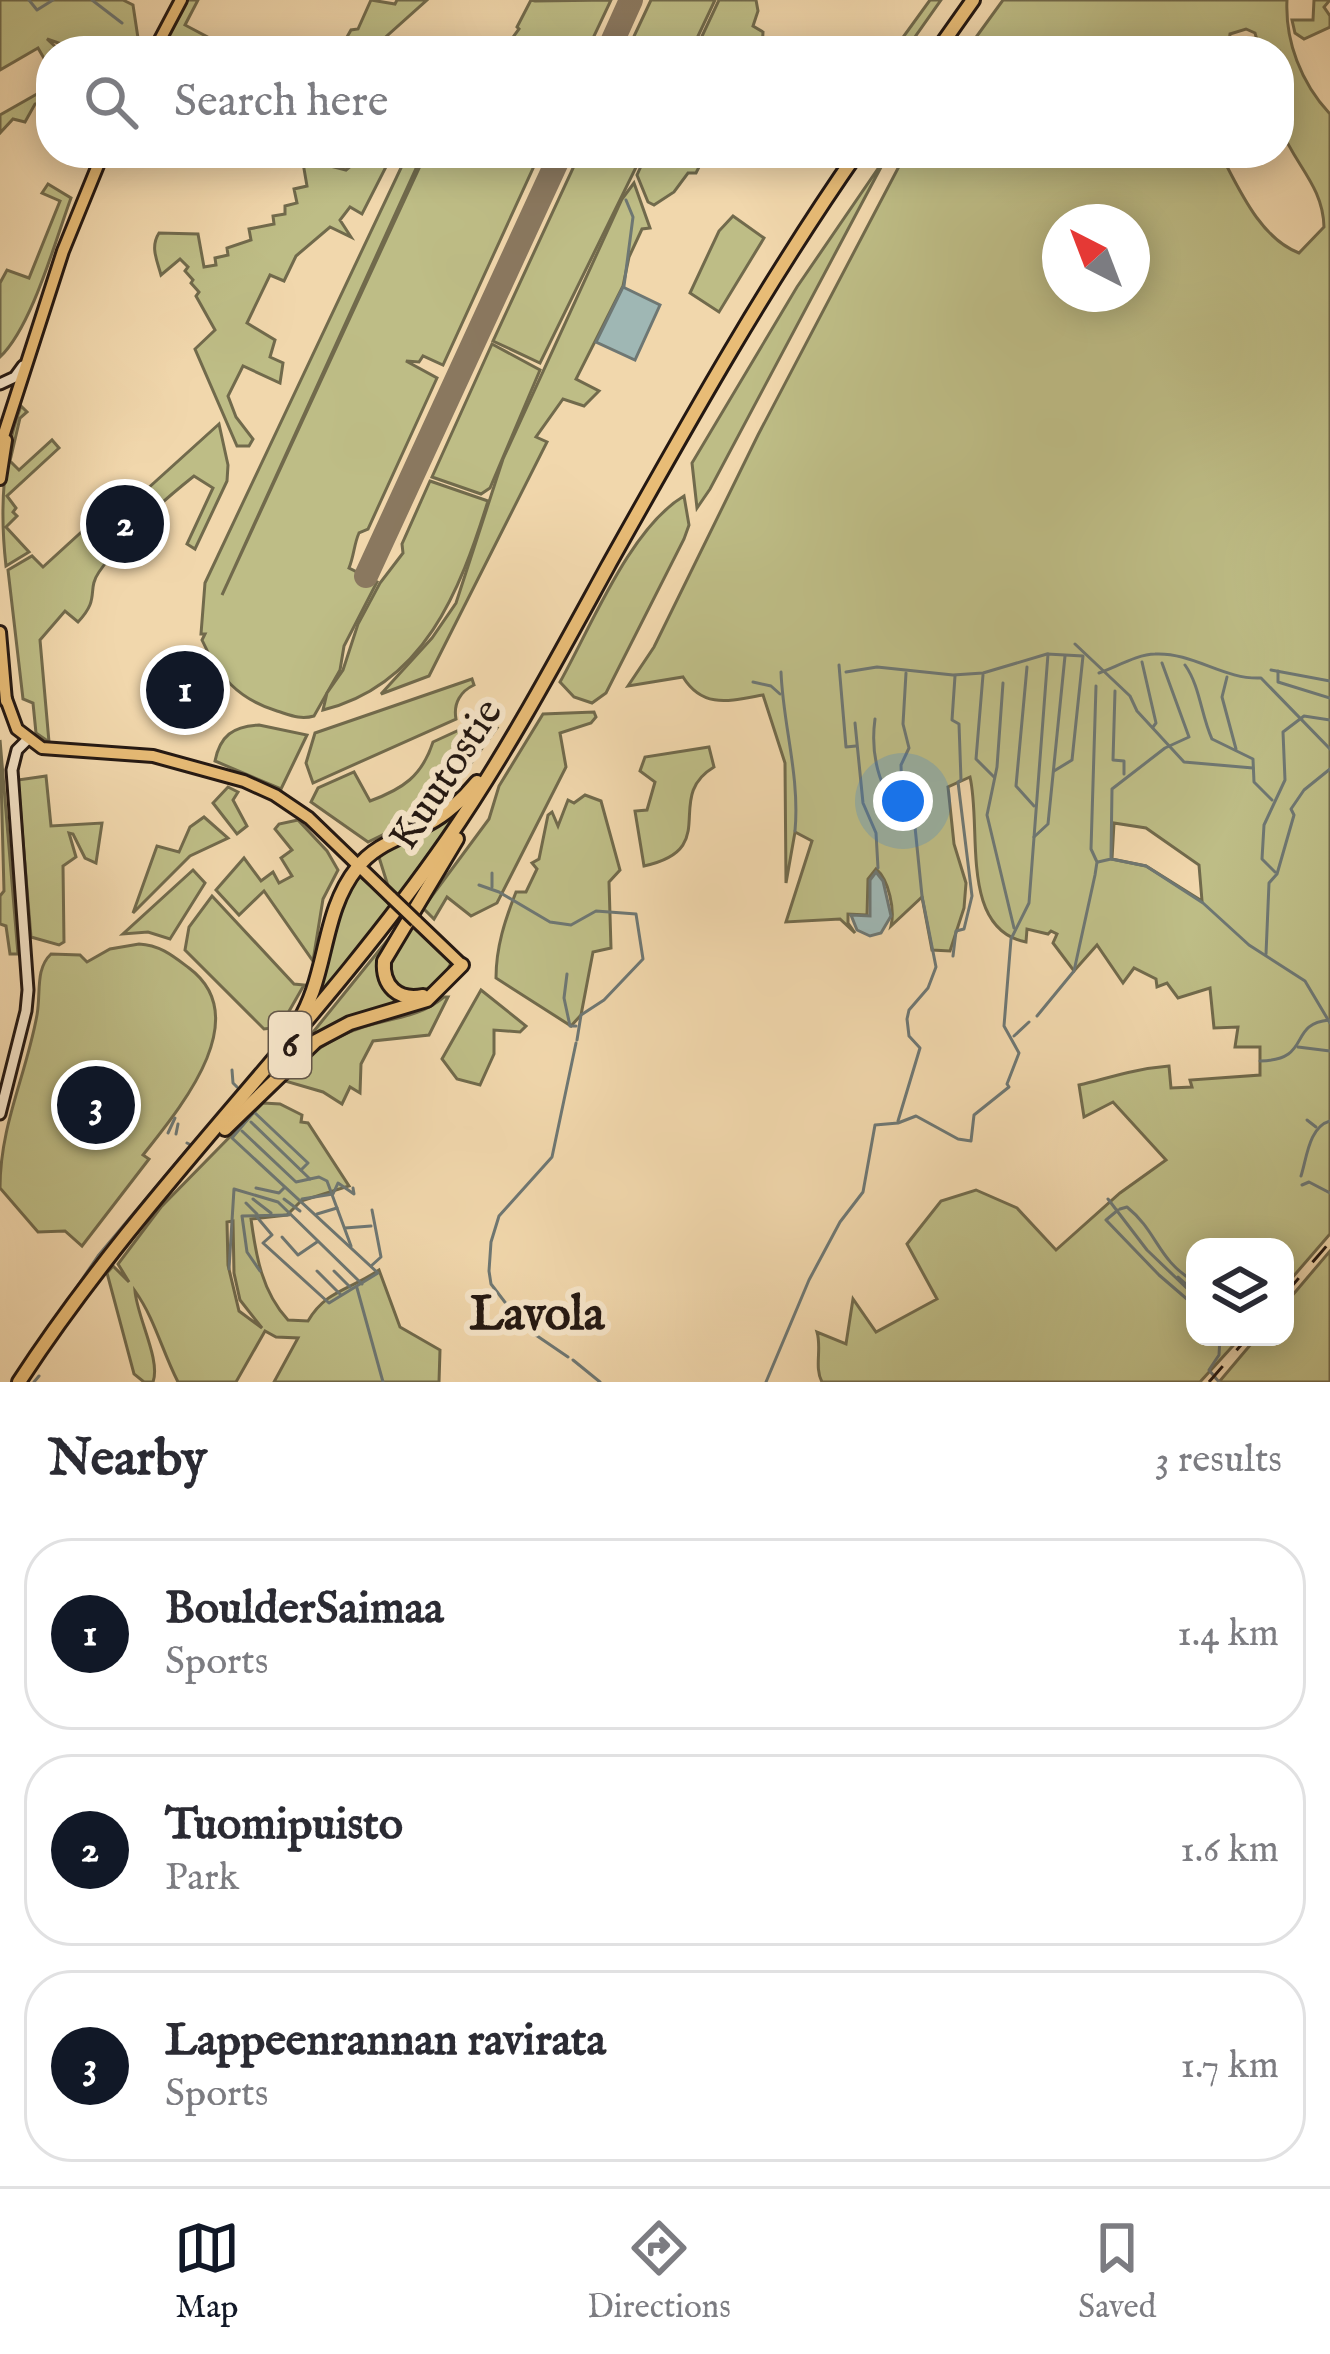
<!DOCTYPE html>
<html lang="en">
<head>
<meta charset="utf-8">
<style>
	:root { --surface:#fff; --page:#f2f2f3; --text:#2b2b33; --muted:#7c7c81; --line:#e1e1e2; --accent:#111827 }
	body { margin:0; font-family:"IM FELL English",serif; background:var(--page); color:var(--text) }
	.controls { position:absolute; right:36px; bottom:36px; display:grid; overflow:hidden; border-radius:24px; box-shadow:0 6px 30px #0003 }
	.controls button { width:108px; height:108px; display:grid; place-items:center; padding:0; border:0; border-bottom:3px solid var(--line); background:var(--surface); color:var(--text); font:60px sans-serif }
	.compass { position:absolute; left:1042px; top:204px; width:108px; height:108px; border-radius:50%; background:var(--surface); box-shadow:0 6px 30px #0003; rotate:318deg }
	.you { position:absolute; left:903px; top:801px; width:42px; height:42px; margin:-30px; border:9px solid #fff; border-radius:50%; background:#1a73e8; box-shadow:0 0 0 18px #1a73e833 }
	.badge { display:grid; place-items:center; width:78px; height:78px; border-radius:50%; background:var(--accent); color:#fff; font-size:39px; font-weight:700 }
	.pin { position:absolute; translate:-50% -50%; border:6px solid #fff; box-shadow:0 3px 12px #0006 }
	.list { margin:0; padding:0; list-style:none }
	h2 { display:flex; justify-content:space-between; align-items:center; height:156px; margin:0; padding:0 48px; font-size:51px }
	h2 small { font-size:39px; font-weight:400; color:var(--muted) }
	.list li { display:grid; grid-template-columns:78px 1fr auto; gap:36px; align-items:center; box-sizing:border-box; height:192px; margin:0 24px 24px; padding:0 24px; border:3px solid var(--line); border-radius:48px }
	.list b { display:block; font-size:45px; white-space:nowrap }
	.list p { margin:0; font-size:39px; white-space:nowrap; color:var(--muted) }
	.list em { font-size:39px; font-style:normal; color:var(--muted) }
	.icon { flex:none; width:66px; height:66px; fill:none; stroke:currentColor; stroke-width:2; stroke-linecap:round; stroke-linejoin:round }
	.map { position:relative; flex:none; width:1330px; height:1382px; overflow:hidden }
	.search { position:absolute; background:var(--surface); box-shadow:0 6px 30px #0003; left:36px; right:36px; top:36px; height:132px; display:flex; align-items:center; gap:30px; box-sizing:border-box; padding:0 42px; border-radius:48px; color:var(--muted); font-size:45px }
	.sheet { height:804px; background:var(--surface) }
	nav { display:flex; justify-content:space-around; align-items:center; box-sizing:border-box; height:168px; border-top:3px solid var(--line); background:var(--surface); font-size:33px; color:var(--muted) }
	nav a { display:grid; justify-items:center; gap:6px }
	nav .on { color:var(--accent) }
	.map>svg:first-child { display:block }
	.green { fill:#bebd86; stroke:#716a4c; stroke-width:3; fill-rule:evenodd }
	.water { fill:#9fb7b4; stroke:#6e7773; stroke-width:3 }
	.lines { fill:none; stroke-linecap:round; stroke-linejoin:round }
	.stream { stroke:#6e7773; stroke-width:3 }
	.runway { stroke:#8a785f; stroke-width:24 }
	.secondary-casing { stroke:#241812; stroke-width:15 }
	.primary-casing { stroke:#241812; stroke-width:16 }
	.trunk-casing { stroke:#241812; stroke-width:18 }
	.secondary { stroke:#f6e5c9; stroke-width:9 }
	.primary { stroke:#e8bc76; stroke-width:10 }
	.trunk { stroke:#e8bc76; stroke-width:12 }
	.rail { stroke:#241812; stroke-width:3; stroke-dasharray:21 21; stroke-linecap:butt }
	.primary-bridge-casing { stroke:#241812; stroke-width:16; stroke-linecap:butt }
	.primary-bridge { stroke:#e8bc76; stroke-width:10 }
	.labels { text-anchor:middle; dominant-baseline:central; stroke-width:12; stroke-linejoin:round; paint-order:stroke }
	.shield { fill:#f6e5c9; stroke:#635649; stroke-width:3 }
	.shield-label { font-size:39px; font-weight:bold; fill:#241812 }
	.street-label { font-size:42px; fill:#241812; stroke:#f6e5c9 }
	.quarter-label { font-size:48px; font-weight:bold; fill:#241812; stroke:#f6e5c9 }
</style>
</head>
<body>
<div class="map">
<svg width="1330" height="1382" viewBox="0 0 1330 1382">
	<rect width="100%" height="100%" fill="#f1d7ac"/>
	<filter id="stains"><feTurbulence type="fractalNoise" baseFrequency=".00167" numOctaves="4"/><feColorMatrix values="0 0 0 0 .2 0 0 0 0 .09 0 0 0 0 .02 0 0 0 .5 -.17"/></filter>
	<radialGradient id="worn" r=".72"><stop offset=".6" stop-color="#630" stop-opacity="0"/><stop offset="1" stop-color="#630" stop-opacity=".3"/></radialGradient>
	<g class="green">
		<path d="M0,0H123L133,5L138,38C109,56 81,52 47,39L60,51H51V57L45,60L38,48L0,70Z"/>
		<polygon points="187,0 198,0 185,25 215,41 210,51 160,51"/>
		<polygon points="371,0 395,4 397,0 427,0 370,51 331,51 343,44 351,30 358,29"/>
		<polygon points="531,0 535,1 611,0 587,51 503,51 519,29 517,27"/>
		<polygon points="651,0 715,0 691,51 628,49"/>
		<polygon points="719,0 756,0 758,11 753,26 763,32 762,51 695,51"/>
		<polygon points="930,0 941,0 905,51 893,51"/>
		<path d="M1003,0H1287C1285,41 1301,83 1330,114V1234L1285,1286V1247H1195V1337H1241L1200,1382H822C814,1367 822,1349 817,1332L846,1344L853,1299L876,1332L937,1299L907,1244L941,1201L976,1190L1017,1208L1056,1250L1120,1193L1166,1160L1113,1102L1084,1117L1079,1085C1112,1077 1134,1069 1169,1066L1171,1088L1192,1087L1190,1080L1260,1075V1047H1235L1238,1027L1214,1028L1210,988L1178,998L1167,983L1157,987L1156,979L1134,968L1123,983L1097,945L1074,971L1053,943L1057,934L1051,931L1048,934L1027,929L1026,942C959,929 982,828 970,777L948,787L954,844L966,883L964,908L950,951L932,950L922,897L891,926C895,910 889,880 876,869L868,879L867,915L848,914V923L855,933L840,919L786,922L812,841L795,832L786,883L785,763L763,695C729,701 703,709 683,677L628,686L654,647L758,435L906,153H1220C1239,189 1260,238 1299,253L1324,227C1323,186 1295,165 1281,129C1273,109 1279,74 1279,51H1260L1255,33L1246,29L1230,34L1228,51H966ZM1060,222H1132V294H1060ZM1114,823L1146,828L1199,865L1202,901L1146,866L1112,859Z"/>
		<polygon points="1314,0 1330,0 1324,7 1330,16 1330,27 1304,39 1295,33 1292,20 1313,20"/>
		<polygon points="51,86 51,101 35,104 25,122 13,119 0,133 0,115"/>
		<path d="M366,153H393L362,214L350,207L340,220L351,237L330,227L296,256L284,281L270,275L247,323L275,340L270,357L283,363L280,383L243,366L228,396L236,417L253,439L249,446H237L195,349L215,330L196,296L199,292L191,283L193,280L185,271L188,267L180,259L161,275C157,260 150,247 159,233L198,234L204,267L216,265L215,258L228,255L227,248L251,240L249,229L274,224L273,216L285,214V206L297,203L294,189L307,186L303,163L307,160L346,170Z"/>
		<path d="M408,153H423L222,595L426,153H540L443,365L423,356L419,362L406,361L437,378L368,529L359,533C354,544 354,556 349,568L377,582L344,646L340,670L314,716C300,720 290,715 277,711C238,699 218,676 202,640L205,634H201L205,583Z"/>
		<polygon points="580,153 643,153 540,363 493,341"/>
		<polygon points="647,153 706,153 696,173 688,173 674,192 654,205 648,202 637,175"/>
		<polygon points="888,154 710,489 697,508 692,463 797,287"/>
		<polygon points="634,183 650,228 642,229 629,257 623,286 576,379 599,391 584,406 563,399 536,437 547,442 429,676 381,694 432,638 456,603 503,459 622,199"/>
		<path d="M48,184L71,198C55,241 32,327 0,357V283L7,270L29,278L60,201L42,193Z"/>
		<polygon points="733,216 764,238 719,312 690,293 719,231"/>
		<polygon points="492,344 540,370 490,488 481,494 432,477"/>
		<path d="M21,406L27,412L20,418L10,461L19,470L52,440L59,448L7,496L16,508L13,512L17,516L6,527L29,552L6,566C0,513 2,456 21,406Z"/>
		<path d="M219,424L228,465L227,481L195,549L187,544L213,488L194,476C159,504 125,534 99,572C86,591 101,598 78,622L65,611L40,640L49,742L36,733L33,703L23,699L8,570L32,556L43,567L111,505L125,509Z"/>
		<path d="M430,481L488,501C460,591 424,685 323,710L327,693L343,670L358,624L380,583L403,553L402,544Z"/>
		<path d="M684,496L689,525L684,539L606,693L592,703L574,697L560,682C591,627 630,528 684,496Z"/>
		<path d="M472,679L474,685C461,691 453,703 456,719L313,783L306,763L315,733Z"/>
		<polygon points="594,712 596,717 591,723 560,733 566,767 497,903 471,916 447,897 434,919 423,908 489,819 499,786 543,714"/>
		<path d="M479,721L497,728L446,797L421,816L368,842L311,802L318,788L354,772L370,801C403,789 422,776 433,742Z"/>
		<path d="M259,725L307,735L281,789L215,761C220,736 233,726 259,725Z"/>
		<polygon points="0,740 18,954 10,954 6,926 0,924 0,896 4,891"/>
		<path d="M709,747L714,767C662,798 723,849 644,866L635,811L647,810L655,782L640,771L645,757Z"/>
		<polygon points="46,776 51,826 102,823 96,863 85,858 73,834 69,833 76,857 63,866 64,942 59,945 31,937 18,780"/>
		<polygon points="228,787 238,792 233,800 247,826 237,834 213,803"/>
		<polygon points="476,787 401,900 388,886 378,854"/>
		<path d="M585,795L601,801L620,870L609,882L611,948L593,952L581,1015L571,1026L496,978C496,947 505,920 516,892H526L537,869L532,863L539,859L548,815L552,812L558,826L568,800L574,803Z"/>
		<polygon points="204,817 228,838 190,856 133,913 157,846 179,852 190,827"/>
		<polygon points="298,820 327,851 338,870 323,899 313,961 264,891 239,915 216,890 244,858 261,881 273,872 279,883 292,876 281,858 292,850 275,829 279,824"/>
		<polygon points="193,870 205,883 170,939 148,932 123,934"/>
		<polygon points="357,874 396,907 299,1028 335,911"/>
		<polygon points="212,896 294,984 304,985 280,1027 264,1029 185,950 189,927"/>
		<path d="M409,919L452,961C441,985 426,994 401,992L387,975L388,961Z"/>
		<polygon points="394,932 381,962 406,1000 364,1016 297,1052"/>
		<path d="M139,944C160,945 173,956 189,968C256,1018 180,1108 143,1155L149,1159L82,1246L65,1231L38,1232L0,1188C0,1125 26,1076 37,1015C41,993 35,969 51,954L80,955L87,962L110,949Z"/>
		<polygon points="481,990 526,1026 520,1032 494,1030 494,1054 480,1085 457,1079 442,1059"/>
		<path d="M444,997H448L429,1035L373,1041L361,1064L360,1093L350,1087L342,1104L323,1092L285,1081C304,1056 332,1037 363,1027C394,1017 418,1018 444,997Z"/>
		<path d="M263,1103L280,1104L302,1115L301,1122L308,1123L349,1186L301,1201L287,1215L251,1219C256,1256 262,1292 288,1320L308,1321C326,1290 350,1290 379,1270L400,1327L440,1350L439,1382H274L298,1338L276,1337L265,1331L236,1382H178C162,1351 155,1319 135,1291C137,1317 161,1360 153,1382H144L134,1374L107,1273L113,1266L129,1282L118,1264L161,1207ZM233,1221L234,1273L240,1300L262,1328L239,1311L228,1265L227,1222Z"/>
		<polygon points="1330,1251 1330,1382 1219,1382 1257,1337 1285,1337 1285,1304"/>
	</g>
	<g class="water">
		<polygon points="623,287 660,305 635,360 596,342"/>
		<polygon points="876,872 883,881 891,916 881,933 870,936 857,930 851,915 870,916 870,880"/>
	</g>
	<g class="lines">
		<g class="stream">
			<polyline points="29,0 37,10 53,0"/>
			<polyline points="92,0 122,23"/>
			<polyline points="624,286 633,217 626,200"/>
			<polyline points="1075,644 1130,696 1137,711 1184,762 1253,768"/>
			<polyline points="1142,662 1156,723 1153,727"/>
			<polyline points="839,665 846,747 856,746"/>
			<path d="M1185,665C1200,686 1201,715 1212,739L1253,759L1254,782L1272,800"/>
			<polyline points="1027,667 1016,786 1034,806"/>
			<polyline points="1271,670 1330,681"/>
			<polyline points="1278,671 1278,682 1330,698"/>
			<path d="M781,672C783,725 800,776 795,831"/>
			<polyline points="846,672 877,667 953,675 983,673 1047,654 1083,656 1072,760 1054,771"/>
			<path d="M1099,673C1116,667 1138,654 1155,654C1193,652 1224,680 1261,678L1330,749"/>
			<polyline points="983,675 976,759 994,777"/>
			<polyline points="1227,677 1222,697 1236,749"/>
			<polyline points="753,682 771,686 780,694"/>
			<polyline points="1003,683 997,767 987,815 1014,928"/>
			<polyline points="1115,691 1113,760 1124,761 1124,774"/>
			<path d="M875,719C869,762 883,792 906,827H913"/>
			<polyline points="855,723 863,803 876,833 878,868"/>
			<polyline points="1034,837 1048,824 1065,656"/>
			<polyline points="1111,857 1112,789 1165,748 1189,737 1162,663"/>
			<polyline points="1098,862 1111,859 1146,866 1203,903 1249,945 1305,981 1330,1023"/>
			<polyline points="1275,872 1262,859 1264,825 1285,780 1283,732 1304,716 1330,720"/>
			<polyline points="492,873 492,887"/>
			<polyline points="479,885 499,892 550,922 571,925 596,911 636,914 643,959 604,1000 581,1015 577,1040"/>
			<polyline points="1266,954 1269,883 1277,874 1294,815 1291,809 1304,790 1330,769"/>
			<polyline points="953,956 956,931 964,929 972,896 958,782 961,780 959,724 952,720 955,676"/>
			<polyline points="567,974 564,998 570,1026 576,1026"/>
			<polyline points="1037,1016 1074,971 1095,875 1097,862 1091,849 1096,686"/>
			<polyline points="1014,1036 1029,1022"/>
			<polyline points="1298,1047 1330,1051"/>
			<path d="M1260,1061C1313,1060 1287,1024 1329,1020"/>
			<polyline points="232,1070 233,1083 237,1087"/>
			<polyline points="221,1113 241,1087"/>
			<polyline points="1307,1120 1316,1127"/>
			<polyline points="898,1121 920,1048 909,1036 907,1019 909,1010 928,988 936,967 922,896 915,827 902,796 901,765 909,748 903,724 906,673"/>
			<polyline points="251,1122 310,1179"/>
			<polyline points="242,1131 296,1182 319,1177 327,1181 351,1246"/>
			<polyline points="168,1133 175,1118"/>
			<polyline points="176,1134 178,1124"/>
			<polyline points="193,1144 214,1120"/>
			<path d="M1301,1176C1307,1157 1309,1127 1330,1121"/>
			<polyline points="1302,1185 1309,1182 1330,1193"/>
			<polyline points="256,1188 279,1193 284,1188"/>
			<polyline points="253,1199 271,1213"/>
			<polyline points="284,1199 300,1211"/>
			<polyline points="302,1199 333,1194 338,1183 354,1194 353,1188"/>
			<polyline points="1108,1199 1147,1250 1195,1296"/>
			<polyline points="246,1203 257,1214"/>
			<path d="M1120,1209L1127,1207C1158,1232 1157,1260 1195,1282"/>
			<polyline points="1118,1210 1106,1220 1159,1275 1195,1306"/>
			<polyline points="317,1214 337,1208"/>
			<polyline points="256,1216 272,1235 263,1243 329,1303 378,1273 232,1138 254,1112 308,1163 301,1170"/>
			<polyline points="345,1228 371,1226"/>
			<polyline points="282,1237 298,1255 317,1242"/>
			<polyline points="371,1266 381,1257 372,1210"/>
			<polyline points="229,1269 234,1189 278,1202 362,1284"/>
			<polyline points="260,1271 247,1252 242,1216 289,1215"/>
			<polyline points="317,1271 341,1295"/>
			<polyline points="334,1271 350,1287"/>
			<polyline points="1178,1277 1195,1292"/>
			<polyline points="357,1288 383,1382"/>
			<polyline points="1214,1337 1215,1337"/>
			<polyline points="30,1356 98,1256 191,1145 187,1143"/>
			<polyline points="568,1357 524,1327 491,1284 489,1271 491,1242 499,1216 552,1157 576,1043"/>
			<polyline points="573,1360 600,1382"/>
			<polyline points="34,1382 39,1376"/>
			<polyline points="766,1382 809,1280 840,1222 863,1192 875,1125 898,1123 916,1116 958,1139 971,1141 974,1115 1009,1087 1007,1084 1019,1053 1004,1026 1011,939 1029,903 1048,654"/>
			<polyline points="1219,1382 1209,1370 1219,1355 1220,1337"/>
		</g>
		<g class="runway">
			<polyline points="608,51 631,0"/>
			<polyline points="366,576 561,153"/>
		</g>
		<g class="secondary-casing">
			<g id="secondary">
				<polyline points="0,384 15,377 23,366"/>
				<polyline points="0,1114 26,1011 28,990 12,770 17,750 27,740"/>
			</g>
		</g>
		<g class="primary-casing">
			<g id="primary">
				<polyline points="154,51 181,0"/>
				<polyline points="0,446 63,251 103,153"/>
				<polyline points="0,479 6,440"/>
				<polyline points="0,632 6,701"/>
				<polyline points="6,699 17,729 42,748 153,756 244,781 275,795 309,818 392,898"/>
				<polyline points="416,921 462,965"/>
			</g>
		</g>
		<g class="trunk-casing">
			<g id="trunk">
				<polyline points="937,51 973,0"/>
				<path d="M423,996C398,1001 382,986 384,961L457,839"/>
				<path d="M293,1031C330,977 319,916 357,868C375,844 402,838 428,824C447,814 463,799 477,782"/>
				<polyline points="225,1129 316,1041 350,1023 427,1000 462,965"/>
				<path d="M19,1382C145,1188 315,1030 447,840C507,753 557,659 608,566C687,425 765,285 857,153"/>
			</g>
		</g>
		<use href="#secondary" class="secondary"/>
		<use href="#primary" class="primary"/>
		<use href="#trunk" class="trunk"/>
		<g class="rail">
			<polyline points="1285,1294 1330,1242"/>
			<polyline points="1209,1382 1248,1337"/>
		</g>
		<g class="primary-bridge-casing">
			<polyline id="primary-bridge" points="392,898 416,921"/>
		</g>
		<use href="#primary-bridge" class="primary-bridge"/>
	</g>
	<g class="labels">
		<rect class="shield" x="269" y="1012" width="42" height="66" rx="9"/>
		<g class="shield-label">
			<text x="290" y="1045">6</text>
		</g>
		<g class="street-label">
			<text transform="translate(447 775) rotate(-57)">Kuutostie</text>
		</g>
		<g class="quarter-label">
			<text x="537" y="1316">Lavola</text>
		</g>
	</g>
	<rect width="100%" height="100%" filter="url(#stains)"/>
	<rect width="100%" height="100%" fill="url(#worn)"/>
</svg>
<div class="controls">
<button><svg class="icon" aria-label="layers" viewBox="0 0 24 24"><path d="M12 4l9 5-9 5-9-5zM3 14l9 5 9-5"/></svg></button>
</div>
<svg class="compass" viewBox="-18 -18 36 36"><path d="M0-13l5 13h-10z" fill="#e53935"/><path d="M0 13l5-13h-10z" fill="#7c7c81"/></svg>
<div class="you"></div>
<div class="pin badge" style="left:185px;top:690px">1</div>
<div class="pin badge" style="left:125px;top:524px">2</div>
<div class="pin badge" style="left:96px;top:1105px">3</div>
<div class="search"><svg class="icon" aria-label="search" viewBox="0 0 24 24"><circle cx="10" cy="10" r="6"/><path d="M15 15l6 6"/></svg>Search here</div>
</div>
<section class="sheet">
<h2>Nearby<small>3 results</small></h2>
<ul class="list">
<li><span class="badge">1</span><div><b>BoulderSaimaa</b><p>Sports</p></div><em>1.4 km</em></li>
<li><span class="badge">2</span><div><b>Tuomipuisto</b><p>Park</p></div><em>1.6 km</em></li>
<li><span class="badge">3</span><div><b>Lappeenrannan ravirata</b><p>Sports</p></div><em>1.7 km</em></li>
</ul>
</section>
<nav>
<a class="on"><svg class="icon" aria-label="map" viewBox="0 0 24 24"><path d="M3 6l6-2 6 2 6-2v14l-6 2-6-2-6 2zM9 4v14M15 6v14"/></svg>Map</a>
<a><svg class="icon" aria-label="directions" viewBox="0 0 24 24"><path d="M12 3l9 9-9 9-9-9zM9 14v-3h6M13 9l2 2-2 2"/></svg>Directions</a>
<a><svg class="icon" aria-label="saved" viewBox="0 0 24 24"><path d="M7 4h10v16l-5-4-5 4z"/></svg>Saved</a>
</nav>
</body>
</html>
